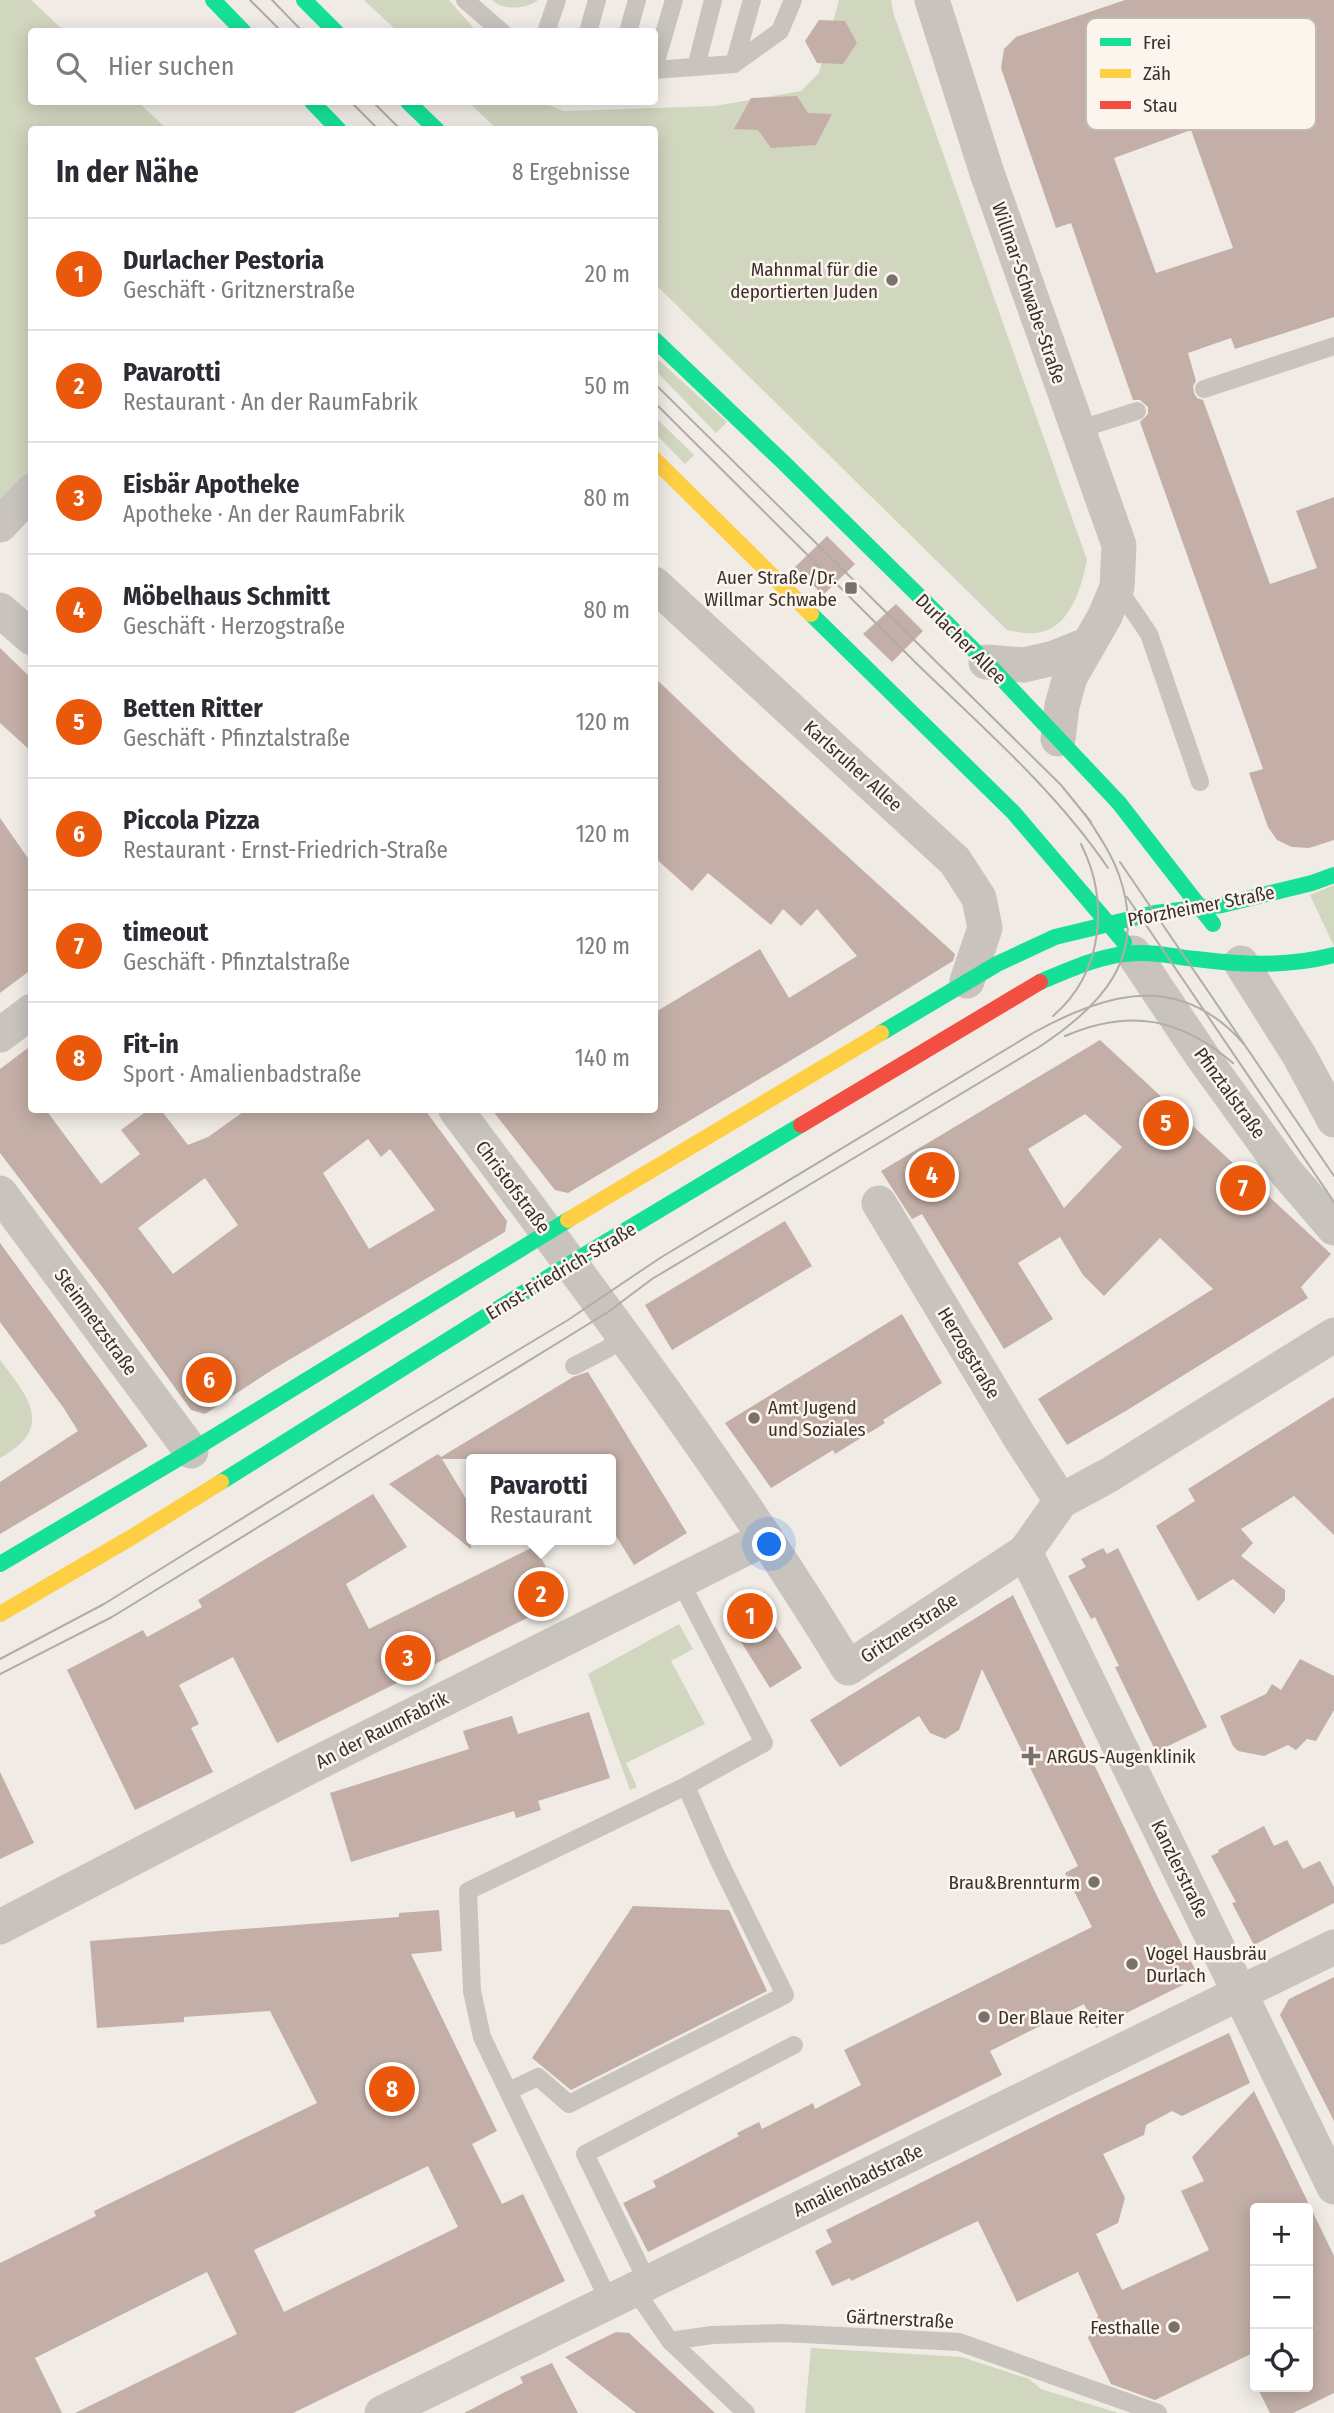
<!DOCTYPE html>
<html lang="de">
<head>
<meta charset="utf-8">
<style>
	:root { --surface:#fff; --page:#f7f7f7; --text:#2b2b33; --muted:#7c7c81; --line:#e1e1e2; --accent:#ea580c }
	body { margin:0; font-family:"Fira Sans Condensed",sans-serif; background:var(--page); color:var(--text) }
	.controls { position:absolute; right:21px; bottom:21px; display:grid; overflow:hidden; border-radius:7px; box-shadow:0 4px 18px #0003 }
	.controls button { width:63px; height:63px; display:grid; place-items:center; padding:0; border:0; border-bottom:2px solid var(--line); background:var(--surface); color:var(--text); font:35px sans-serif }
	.you { position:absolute; left:770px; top:1545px; width:24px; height:24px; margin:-18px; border:5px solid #fff; border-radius:50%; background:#1a73e8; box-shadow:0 0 0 10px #1a73e833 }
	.badge { display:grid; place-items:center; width:46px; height:46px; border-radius:50%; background:var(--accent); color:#fff; font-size:23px; font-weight:700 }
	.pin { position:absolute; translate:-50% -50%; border:4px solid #fff; box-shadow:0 2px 7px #0006 }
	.popup { position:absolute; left:466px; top:1454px; width:150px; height:91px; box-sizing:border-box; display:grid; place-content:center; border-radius:7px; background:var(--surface); filter:drop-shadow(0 2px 5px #0005); font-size:23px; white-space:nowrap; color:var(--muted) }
	.popup b { font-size:26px; color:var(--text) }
	.popup::after { content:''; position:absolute; left:50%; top:100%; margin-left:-14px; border:14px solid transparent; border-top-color:var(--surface) }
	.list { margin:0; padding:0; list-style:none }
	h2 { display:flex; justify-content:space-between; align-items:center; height:91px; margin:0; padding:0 28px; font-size:30px }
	h2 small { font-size:23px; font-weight:400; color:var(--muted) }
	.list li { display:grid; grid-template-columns:46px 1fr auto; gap:21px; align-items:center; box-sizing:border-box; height:112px; padding:0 28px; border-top:2px solid var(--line) }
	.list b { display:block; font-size:26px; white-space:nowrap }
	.list p { margin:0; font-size:23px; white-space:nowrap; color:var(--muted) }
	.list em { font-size:23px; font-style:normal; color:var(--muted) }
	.icon { flex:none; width:38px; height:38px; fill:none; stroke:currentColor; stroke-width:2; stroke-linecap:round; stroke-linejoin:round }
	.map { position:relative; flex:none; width:1334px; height:2413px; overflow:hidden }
	.search { position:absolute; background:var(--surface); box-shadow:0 4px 18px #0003; left:28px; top:28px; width:630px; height:77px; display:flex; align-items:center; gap:18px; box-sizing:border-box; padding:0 24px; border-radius:7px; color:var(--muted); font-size:26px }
	.panel { position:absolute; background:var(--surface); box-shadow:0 4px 18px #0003; left:28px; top:126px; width:630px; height:987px; border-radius:7px }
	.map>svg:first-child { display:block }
	.green { fill:#d1d6bf }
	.building { fill:#c3afa7; fill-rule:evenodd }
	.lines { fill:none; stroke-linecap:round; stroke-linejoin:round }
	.lane { stroke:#c9c3be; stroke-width:18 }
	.street { stroke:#c9c3be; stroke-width:35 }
	.fast { stroke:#16e098; stroke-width:16 }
	.slow { stroke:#ffcf43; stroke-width:16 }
	.jam { stroke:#f24e42; stroke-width:16 }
	.tram { stroke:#b1aca8; stroke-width:2 }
	.poi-dot { fill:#7a716c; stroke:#fbf5ee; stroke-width:2.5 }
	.labels { text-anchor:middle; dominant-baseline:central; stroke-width:5; stroke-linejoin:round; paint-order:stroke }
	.poi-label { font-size:19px; fill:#3b302b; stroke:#fbf5ee; text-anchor:end }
	.street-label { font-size:19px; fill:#3b302b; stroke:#fbf5ee }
	.key { fill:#fbf5ee; stroke:#c1bab4; stroke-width:2 }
	.key-label { font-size:19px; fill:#3b302b }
</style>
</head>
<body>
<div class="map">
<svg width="1334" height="2413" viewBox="0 0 1334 2413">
	<rect width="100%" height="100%" fill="#f0ebe5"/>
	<g class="green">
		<polygon points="0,0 31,0 64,31 32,32 32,102 138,102 167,129 32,130 31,474 0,507"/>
		<polygon points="364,0 449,0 476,31 397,31"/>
		<path d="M492,0H538C527,9 503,11 492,0Z"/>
		<path d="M839,0H891L894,15L1087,560C1082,585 1071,626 1041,632C1030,635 1018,632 1007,630L655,284L654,130L497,129L468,102H542L563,111L597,110L715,106L801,91L819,73Z"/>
		<polygon points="654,356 727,422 716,433 655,370"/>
		<polygon points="654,416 694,455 685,464 655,433"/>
		<polygon points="1334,885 1334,946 1310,895"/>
		<path d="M0,1360C29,1398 55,1428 0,1458Z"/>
		<polygon points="679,1624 693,1649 671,1661 705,1724 626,1763 637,1787 630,1790 588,1674"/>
		<polygon points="811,2348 962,2357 1029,2379 1041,2389 1118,2413 805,2413"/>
	</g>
	<g class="building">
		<path d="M1125,0H1334V317L1235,349L1231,338L1188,353L1196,381L1193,386L1194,393L1197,398L1203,400L1270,584L1317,568L1296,511L1334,497V840L1309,848L1292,847L1277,840L1268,827L1249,773L1263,769L1140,422L1148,414V407L1140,400H1133L1071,223L1056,228L1001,68L1004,49L1016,37ZM1191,130L1233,248L1156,273L1114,158Z"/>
		<polygon points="819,20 845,21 857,43 843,64 817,63 805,41"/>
		<polygon points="797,96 808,113 832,114 816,145 771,148 758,130 734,129 751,98"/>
		<polygon points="827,536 855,564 823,595 795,567"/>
		<polygon points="896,604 923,631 892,662 863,634"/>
		<polygon points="0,648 32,679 32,752 0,723"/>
		<polygon points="654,677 739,758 955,954 953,961 818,1044 568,1193 555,1190 492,1110 654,1110 654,1013 760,949 789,998 857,956 817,909 801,926 783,909 771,925 708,873 692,891 654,857"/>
		<polygon points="0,818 32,864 32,969 0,993"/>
		<path d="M1100,1040L1331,1254L1301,1287L1308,1298L1129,1409L1067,1445L1038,1399L1213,1289L1160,1238L1104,1296L1083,1275L1060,1237L1018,1263L1053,1319L1004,1349L922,1214L912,1219L881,1171ZM1085,1114L1122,1147L1064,1208L1028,1149Z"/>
		<path d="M32,1045V1110H46L101,1184L140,1154L121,1130L148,1110H161L188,1145L208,1137L246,1110H425L507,1221L505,1232L272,1370L205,1414L191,1410L103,1288L0,1153V1069ZM368,1139L381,1157L390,1149L435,1210L369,1249L323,1173ZM205,1178L238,1225L173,1274L138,1228Z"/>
		<polygon points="785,1221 812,1266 672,1350 645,1305"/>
		<polygon points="0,1243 148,1446 0,1534 0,1482 78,1431 63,1407 0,1322"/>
		<polygon points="902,1314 942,1383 883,1420 885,1423 835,1454 833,1450 771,1488 725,1423"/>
		<polygon points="588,1372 687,1533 634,1565 611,1528 611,1459 442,1459 471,1507 471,1549 389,1484 438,1454 441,1457 573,1377"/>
		<polygon points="1334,1397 1334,1535 1294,1496 1241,1529 1253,1543 1241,1556 1285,1590 1285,1600 1274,1614 1233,1579 1198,1601 1156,1526 1195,1501 1188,1489"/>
		<polygon points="373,1494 407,1547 346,1584 369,1629 535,1546 563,1600 277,1743 233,1657 179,1685 199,1724 191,1728 213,1772 135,1810 67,1670 143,1630 147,1637 202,1607 198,1600"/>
		<polygon points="1103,1548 1107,1554 1118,1548 1207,1727 1156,1752 1115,1667 1119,1666 1095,1617 1091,1619 1068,1576 1086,1567 1081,1559"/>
		<polygon points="754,1593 802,1668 770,1688 723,1613"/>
		<polygon points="1013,1595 1157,1896 1199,1977 1096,2028 1084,2004 990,2051 1002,2075 648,2252 623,2203 656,2187 653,2181 739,2136 737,2133 759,2122 762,2129 813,2103 815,2109 861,2085 844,2050 1092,1927 1065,1873 1078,1866 982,1669 959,1730 945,1739 930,1733 919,1716 840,1767 810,1720"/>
		<polygon points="1300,1659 1334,1676 1334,1710 1316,1741 1307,1739 1296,1750 1288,1745 1264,1756 1238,1751 1233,1746 1220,1716 1266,1694 1272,1684 1281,1690"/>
		<polygon points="589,1712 610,1778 538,1801 541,1810 516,1818 514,1811 351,1862 330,1793 469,1749 463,1731 512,1716 518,1734"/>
		<polygon points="0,1772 34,1843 0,1859"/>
		<polygon points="1264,1826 1274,1846 1287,1840 1303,1869 1320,1861 1334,1887 1334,1903 1254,1945 1232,1903 1236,1902 1211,1856 1219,1852 1218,1850"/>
		<polygon points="633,1906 729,1910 767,1991 571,2090 532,2058"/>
		<path d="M439,1910L442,1951L411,1954L497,2131L472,2144L502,2204L523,2194L565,2281L293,2413H75L237,2334L207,2272L35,2358L62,2413H0V2263L96,2216L94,2211L317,2103L270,2011L184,2017V2022L97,2028L90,1941L399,1917V1913ZM428,2166L458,2227L284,2312L254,2250Z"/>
		<polygon points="1334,1977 1334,2121 1280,2015 1289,1999"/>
		<polygon points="1229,2033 1250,2083 1182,2116 1172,2111 1146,2125 1144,2135 1103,2154 1125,2198 1118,2223 1096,2234 1122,2290 1209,2250 1181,2191 1204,2181 1192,2157 1254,2091 1334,2256 1334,2393 1293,2413 1270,2413 1257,2387 1308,2387 1308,2208 1255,2208 1255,2352 1155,2400 1111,2384 1088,2338 1098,2316 1078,2272 1017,2302 978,2221 851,2281 850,2278 832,2286 815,2251 832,2242 826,2230 1091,2098"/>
		<polygon points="616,2332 629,2333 715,2413 636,2413 565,2357"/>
		<polygon points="552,2363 578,2413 464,2413 523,2383 520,2377"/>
	</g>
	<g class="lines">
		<g class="lane">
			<polyline points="465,0 502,32"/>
			<polyline points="546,32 557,0"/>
			<polyline points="588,32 597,0"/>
			<polyline points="628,32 637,0"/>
			<polyline points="734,64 752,0"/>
			<polyline points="696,67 713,0"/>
			<polyline points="654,68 674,0"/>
			<polyline points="654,70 734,64 780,31 793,0"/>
			<polyline points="1204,389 1334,346"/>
			<polyline points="1077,430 1137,411"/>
			<polyline points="1117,587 1149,634 1200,782"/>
			<polyline points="574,1366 607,1349 624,1336"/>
			<polyline points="509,2091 538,2077 569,2104 785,1995 718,1859 686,1786"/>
			<polyline points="648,2283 585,2154 794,2045"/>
			<polyline points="635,2290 670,2341 746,2413"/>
			<polyline points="610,2303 482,2037 472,1991 468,1891 686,1786 764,1743 680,1581"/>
			<polyline points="670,2341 712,2335 783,2333 959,2342 1158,2413"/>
		</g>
		<g class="street">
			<polyline points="932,0 987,173 1119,545 1117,587 1105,616 1070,677 1062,706 1058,739"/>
			<polyline points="0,525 32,491"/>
			<polyline points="654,584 955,861 979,898 985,928 967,981"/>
			<polyline points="0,610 32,638"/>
			<polyline points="986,662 1024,665 1054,658 1089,644"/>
			<polyline points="1133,953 1202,1056 1286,1172 1334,1228"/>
			<polyline points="1241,963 1299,1055 1334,1120"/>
			<polyline points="0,1035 32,1011"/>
			<path d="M456,1110C592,1292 730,1473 848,1668L1025,1552L1061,1501L1109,1475L1334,1335"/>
			<polyline points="0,1193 191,1451"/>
			<polyline points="879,1203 1019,1436 1061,1501"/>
			<polyline points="1025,1552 1334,2187"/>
			<polyline points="0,1927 311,1766 766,1538"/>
			<polyline points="382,2413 1334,1947"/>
		</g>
		<g class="fast">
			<polyline points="213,0 244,32"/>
			<polyline points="304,0 336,32"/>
			<polyline points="312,102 339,130"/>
			<polyline points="408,102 437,130"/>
			<polyline points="654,339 782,461 986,662 1119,803 1213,924"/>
			<polyline points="811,614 1013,812 1124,942"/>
			<path d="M1040,982C1071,969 1103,954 1137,953C1157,952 1176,957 1196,959C1242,965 1288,967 1334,955"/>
			<polyline points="881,1033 997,964 1055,937 1155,913 1222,905 1312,883 1334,875"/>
			<polyline points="221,1482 571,1263 801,1125"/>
			<polyline points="0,1564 191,1451 568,1220"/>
		</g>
		<g class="slow">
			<polyline points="654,459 811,614"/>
			<polyline points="568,1220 881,1033"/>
			<polyline points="0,1614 132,1537 221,1482"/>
		</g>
		<polyline class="jam" points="801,1125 1040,982"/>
		<g class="tram">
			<polyline points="250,0 282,32"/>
			<polyline points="272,0 303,32"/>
			<polyline points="351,102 379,130"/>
			<polyline points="373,102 401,130"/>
			<polyline points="654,383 1061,785 1091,822"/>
			<path d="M654,402C742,489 829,577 917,664C983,728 1056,791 1108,868"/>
			<polyline points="1120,862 1334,1176"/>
			<polyline points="1127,897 1334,1202"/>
			<path d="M1053,1016C1103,973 1110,902 1081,844"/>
			<path d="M1065,1036C1130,1008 1180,1018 1233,1063"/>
			<path d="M0,1659L104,1604L375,1436L568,1320L660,1258L1033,1033C1107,992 1180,971 1244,1044"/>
			<path d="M0,1674L112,1617L608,1312L652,1279L1039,1047C1103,1005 1148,957 1119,875C1111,853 1098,834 1085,814"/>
		</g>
	</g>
	<g class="poi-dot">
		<circle cx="892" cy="280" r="7"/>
		<rect x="844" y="581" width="14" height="14" rx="3.5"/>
		<circle cx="754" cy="1418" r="7"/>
		<path d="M1027.5 1745.5h7v7h7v7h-7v7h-7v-7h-7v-7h7z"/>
		<circle cx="1094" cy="1882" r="7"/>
		<circle cx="1132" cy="1964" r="7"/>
		<circle cx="984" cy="2017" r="7"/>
		<circle cx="1174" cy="2327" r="7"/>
	</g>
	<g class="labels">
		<g class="poi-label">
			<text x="878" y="269">Mahnmal für die<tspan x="878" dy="22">deportierten Juden</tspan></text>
			<text x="837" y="577">Auer Straße/Dr.<tspan x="837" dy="22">Willmar Schwabe</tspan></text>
			<text x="768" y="1407" text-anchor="start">Amt Jugend<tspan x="768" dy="22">und Soziales</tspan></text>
			<text x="1047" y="1756" text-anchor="start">ARGUS-Augenklinik</text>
			<text x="1080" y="1882">Brau&amp;Brennturm</text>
			<text x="1146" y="1953" text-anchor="start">Vogel Hausbräu<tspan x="1146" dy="22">Durlach</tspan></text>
			<text x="998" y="2017" text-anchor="start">Der Blaue Reiter</text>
			<text x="1160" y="2327">Festhalle</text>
		</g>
		<g class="street-label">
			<text transform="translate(1029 293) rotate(71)">Willmar-Schwabe-Straße</text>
			<text transform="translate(961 639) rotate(45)">Durlacher Allee</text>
			<text transform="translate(853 766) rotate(42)">Karlsruher Allee</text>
			<text transform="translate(1201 906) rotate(-11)">Pforzheimer Straße</text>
			<text transform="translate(1230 1093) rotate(54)">Pfinztalstraße</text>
			<text transform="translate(513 1187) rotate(53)">Christofstraße</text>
			<text transform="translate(561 1271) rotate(-31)">Ernst-Friedrich-Straße</text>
			<text transform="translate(96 1322) rotate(54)">Steinmetzstraße</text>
			<text transform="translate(969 1353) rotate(59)">Herzogstraße</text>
			<text transform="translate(909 1628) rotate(-33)">Gritznerstraße</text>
			<text transform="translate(382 1730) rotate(-27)">An der RaumFabrik</text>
			<text transform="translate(1180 1869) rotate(64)">Kanzlerstraße</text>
			<text transform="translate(858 2180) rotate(-26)">Amalienbadstraße</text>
			<text transform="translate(900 2319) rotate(3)">Gärtnerstraße</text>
		</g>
	</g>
	<rect x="1086" y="18" width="230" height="112" rx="10" class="key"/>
	<rect x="1100" y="38" width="31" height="8" fill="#16e098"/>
	<rect x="1100" y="69" width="31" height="9" fill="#ffcf43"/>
	<rect x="1100" y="101" width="31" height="8" fill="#f24e42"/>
	<g class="key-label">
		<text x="1143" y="49">Frei</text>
		<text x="1143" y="80">Zäh</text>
		<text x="1143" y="112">Stau</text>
	</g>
</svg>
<div class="controls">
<button>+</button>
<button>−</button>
<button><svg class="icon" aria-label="locate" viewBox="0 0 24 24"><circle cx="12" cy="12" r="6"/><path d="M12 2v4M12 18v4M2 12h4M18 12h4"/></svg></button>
</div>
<div class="you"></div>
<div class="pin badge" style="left:750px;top:1616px">1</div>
<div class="pin badge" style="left:541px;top:1594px">2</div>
<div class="popup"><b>Pavarotti</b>Restaurant</div>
<div class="pin badge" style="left:408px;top:1658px">3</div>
<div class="pin badge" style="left:932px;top:1175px">4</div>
<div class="pin badge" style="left:1166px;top:1123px">5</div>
<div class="pin badge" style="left:209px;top:1380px">6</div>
<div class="pin badge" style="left:1243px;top:1188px">7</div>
<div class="pin badge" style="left:392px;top:2089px">8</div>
<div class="search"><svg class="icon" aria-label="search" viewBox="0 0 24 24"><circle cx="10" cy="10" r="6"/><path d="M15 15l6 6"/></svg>Hier suchen</div>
<section class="panel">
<h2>In der Nähe<small>8 Ergebnisse</small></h2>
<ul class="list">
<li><span class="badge">1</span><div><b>Durlacher Pestoria</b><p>Geschäft · Gritznerstraße</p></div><em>20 m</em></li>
<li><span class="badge">2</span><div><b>Pavarotti</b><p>Restaurant · An der RaumFabrik</p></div><em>50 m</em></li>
<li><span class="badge">3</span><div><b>Eisbär Apotheke</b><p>Apotheke · An der RaumFabrik</p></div><em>80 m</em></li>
<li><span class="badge">4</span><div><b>Möbelhaus Schmitt</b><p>Geschäft · Herzogstraße</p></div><em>80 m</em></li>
<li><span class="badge">5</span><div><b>Betten Ritter</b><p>Geschäft · Pfinztalstraße</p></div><em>120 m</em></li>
<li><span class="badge">6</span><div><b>Piccola Pizza</b><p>Restaurant · Ernst-Friedrich-Straße</p></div><em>120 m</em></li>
<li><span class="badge">7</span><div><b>timeout</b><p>Geschäft · Pfinztalstraße</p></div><em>120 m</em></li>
<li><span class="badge">8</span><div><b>Fit-in</b><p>Sport · Amalienbadstraße</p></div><em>140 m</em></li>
</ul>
</section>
</div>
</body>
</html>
